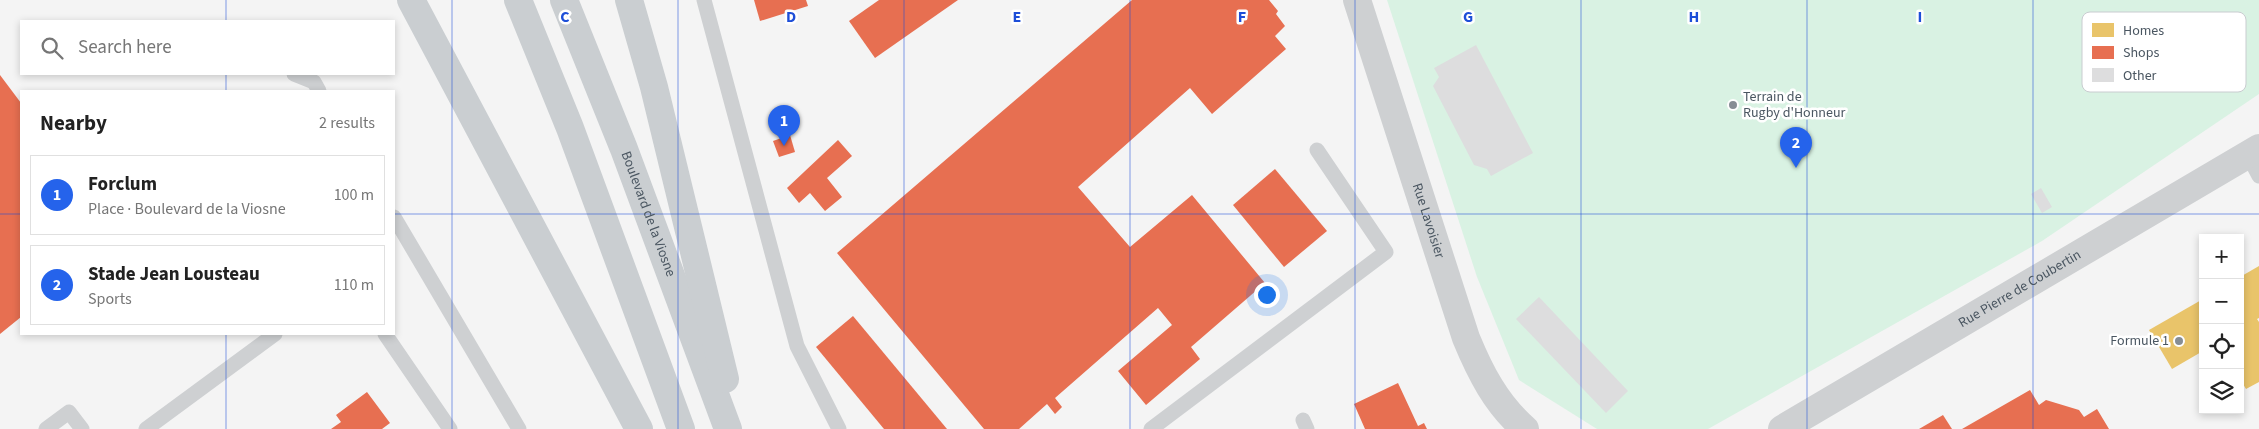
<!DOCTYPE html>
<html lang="en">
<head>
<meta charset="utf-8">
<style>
	:root { --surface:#fff; --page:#f6f6f6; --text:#222; --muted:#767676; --line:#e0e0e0; --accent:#2563eb }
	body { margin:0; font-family:"Source Sans 3",sans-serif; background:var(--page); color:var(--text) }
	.controls { position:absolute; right:15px; bottom:15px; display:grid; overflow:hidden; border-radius:0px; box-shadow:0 2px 8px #0003 }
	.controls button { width:45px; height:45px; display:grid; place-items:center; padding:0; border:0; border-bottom:1px solid var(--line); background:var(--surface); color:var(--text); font:25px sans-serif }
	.you { position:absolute; left:1266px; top:294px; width:18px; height:18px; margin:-12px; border:4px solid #fff; border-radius:50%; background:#1a73e8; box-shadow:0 0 0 8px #1a73e833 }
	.badge { display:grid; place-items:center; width:32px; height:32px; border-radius:50%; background:var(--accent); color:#fff; font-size:16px; font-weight:700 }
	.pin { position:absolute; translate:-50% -41px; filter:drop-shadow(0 1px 2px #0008) }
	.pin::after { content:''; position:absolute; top:26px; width:18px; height:15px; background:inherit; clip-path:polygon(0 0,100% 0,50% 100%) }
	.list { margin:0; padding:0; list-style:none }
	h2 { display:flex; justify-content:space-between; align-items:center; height:65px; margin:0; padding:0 20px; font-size:21px }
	h2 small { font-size:16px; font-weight:400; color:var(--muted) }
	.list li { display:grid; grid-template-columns:32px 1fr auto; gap:15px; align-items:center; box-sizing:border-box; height:80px; margin:0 10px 10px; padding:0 10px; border:1px solid var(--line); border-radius:0px }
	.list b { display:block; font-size:19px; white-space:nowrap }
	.list p { margin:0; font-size:16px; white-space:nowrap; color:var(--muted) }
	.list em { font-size:16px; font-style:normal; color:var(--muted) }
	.icon { flex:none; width:28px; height:28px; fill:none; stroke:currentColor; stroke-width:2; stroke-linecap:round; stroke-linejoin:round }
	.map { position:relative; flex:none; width:2259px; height:429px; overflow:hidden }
	.search { position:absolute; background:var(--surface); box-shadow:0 2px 8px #0003; left:20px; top:20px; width:375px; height:55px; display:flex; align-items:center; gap:12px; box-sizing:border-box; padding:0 18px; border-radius:0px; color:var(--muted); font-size:19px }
	.panel { position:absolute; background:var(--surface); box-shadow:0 2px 8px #0003; left:20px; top:90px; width:375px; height:245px; border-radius:0px }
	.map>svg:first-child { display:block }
	.pitch { fill:#d9f2e3 }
	.homes { fill:#e9c46a }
	.shops { fill:#e76f51 }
	.building { fill:#ddddde }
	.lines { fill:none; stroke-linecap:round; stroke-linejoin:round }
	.service { stroke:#ced0d2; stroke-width:15 }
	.minor { stroke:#ced0d2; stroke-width:28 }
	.primary { stroke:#caced1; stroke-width:28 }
	.grid { fill:none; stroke:#1d4ed8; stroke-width:1; stroke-opacity:0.55 }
	.poi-dot { fill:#868d94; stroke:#fff; stroke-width:2 }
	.labels { text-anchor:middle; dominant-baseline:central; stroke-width:5; stroke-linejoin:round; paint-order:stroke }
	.poi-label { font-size:14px; fill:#4a5661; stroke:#fff; text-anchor:start }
	.street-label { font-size:14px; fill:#4a5661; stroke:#fff }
	.key { fill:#fff; stroke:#c9ccd0; stroke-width:1 }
	.key-label { font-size:14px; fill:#4a5661 }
	.grid-label { font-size:16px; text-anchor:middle; font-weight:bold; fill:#1d4ed8; stroke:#fff; stroke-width:5; stroke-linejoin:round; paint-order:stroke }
</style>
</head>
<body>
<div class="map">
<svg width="2259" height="429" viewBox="0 0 2259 429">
	<rect width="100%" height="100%" fill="#f4f4f4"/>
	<polygon class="pitch" points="1387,0 2259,0 2259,94 2042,241 1708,429 1597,429 1519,380 1477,277"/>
	<g class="homes">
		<polygon points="2259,266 2259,318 2257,319 2259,322 2259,382 2246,389 2240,379 2240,277"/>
		<polygon points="2203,299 2203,351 2172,369 2149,330"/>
	</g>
	<g class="shops">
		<polygon points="754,0 806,0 808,6 760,21"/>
		<polygon points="879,0 958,0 875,58 849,21"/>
		<polygon points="1132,0 1269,0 1278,11 1276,14 1285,26 1275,36 1286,49 1212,114 1190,88 1078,187 1130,247 1192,195 1265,283 1191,347 1200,359 1146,405 1118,371 1172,325 1158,308 1055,398 1062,407 1055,414 1047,404 1019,429 984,429 837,253"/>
		<polygon points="0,75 21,103 21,317 0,334"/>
		<polygon points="790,135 795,152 779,157 773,141"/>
		<polygon points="838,140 852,156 827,178 842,197 825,211 810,193 799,203 787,188"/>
		<polygon points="1275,169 1327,231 1284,267 1233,205"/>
		<polygon points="853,316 947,429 884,429 816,347"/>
		<polygon points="1398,383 1418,426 1424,423 1427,429 1365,429 1354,404"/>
		<polygon points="2030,390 2039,405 2046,400 2079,410 2084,417 2097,409 2109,429 1962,429"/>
		<polygon points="367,392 390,423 382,429 331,429 341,422 336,415"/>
		<polygon points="1943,415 1952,429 1919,429"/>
	</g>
	<g class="building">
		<polygon points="1476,45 1533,153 1491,176 1487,169 1474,165 1433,86 1439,77 1434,68"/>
		<polygon points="2041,188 2052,207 2042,213 2031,194"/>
		<polygon points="1539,297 1628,391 1606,413 1516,319"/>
	</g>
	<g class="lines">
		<g class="service">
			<polyline points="704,0 797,346 839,429"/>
			<polyline points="294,74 314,82 319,91"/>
			<polyline points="2248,155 2259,176"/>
			<polyline points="394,217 519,429"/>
			<polyline points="385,334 450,429"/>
			<polyline points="1303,420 1307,429"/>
			<polyline points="46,429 69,412 82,429"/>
			<polyline points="146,429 275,334"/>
			<polyline points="1151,429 1386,252 1317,150"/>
		</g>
		<g class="minor">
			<path id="s1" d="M1357,0L1466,338C1480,372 1496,404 1525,429"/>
			<path id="s2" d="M1782,429L2259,148"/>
		</g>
		<g class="primary">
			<polyline points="411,0 639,429"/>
			<polyline points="518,0 570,128 681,429"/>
			<path id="s3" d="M564,0L624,149L728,429"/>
			<polyline points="629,0 654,87 725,379"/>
		</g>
	</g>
	<path class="grid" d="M226,0V21M452,0V429M678,0V429M904,0V429M1130,0V429M1355,0V429M1581,0V429M1807,0V429M2033,0V429M226,74V91M0,214H21M394,214H2259M226,334V429"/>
	<g class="poi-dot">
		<circle cx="1733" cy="105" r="5"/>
		<circle cx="2179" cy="341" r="5"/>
	</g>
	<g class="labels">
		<g class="poi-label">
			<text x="1743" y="97">Terrain de<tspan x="1743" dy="16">Rugby d'Honneur</tspan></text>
			<text x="2169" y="341" text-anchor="end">Formule 1</text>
		</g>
		<g class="street-label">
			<text stroke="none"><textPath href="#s3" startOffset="230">Boulevard de la Viosne</textPath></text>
			<text stroke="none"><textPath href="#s1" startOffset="232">Rue Lavoisier</textPath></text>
			<text stroke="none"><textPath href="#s2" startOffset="276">Rue Pierre de Coubertin</textPath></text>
		</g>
	</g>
	<rect x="2082" y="12" width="164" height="80" rx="8" class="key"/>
	<rect x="2092" y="23" width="22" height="14" fill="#e9c46a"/>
	<rect x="2092" y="46" width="22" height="13" fill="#e76f51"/>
	<rect x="2092" y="68" width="22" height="14" fill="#ddddde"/>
	<g class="key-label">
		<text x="2123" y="35">Homes</text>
		<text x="2123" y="57">Shops</text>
		<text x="2123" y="80">Other</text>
	</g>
	<g class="grid-label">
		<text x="565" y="22">C</text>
		<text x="791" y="22">D</text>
		<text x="1017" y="22">E</text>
		<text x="1242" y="22">F</text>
		<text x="1468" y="22">G</text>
		<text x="1694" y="22">H</text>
		<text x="1920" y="22">I</text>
	</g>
</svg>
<div class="controls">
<button>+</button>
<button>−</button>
<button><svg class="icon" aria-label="locate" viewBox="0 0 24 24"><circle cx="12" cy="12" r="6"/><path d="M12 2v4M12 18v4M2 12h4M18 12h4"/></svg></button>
<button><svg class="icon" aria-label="layers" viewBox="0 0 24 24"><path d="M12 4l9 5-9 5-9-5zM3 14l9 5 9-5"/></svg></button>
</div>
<div class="you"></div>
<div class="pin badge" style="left:784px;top:146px">1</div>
<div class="pin badge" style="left:1796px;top:168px">2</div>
<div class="search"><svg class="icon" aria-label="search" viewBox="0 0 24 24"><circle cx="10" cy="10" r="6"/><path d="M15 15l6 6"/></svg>Search here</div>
<section class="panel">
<h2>Nearby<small>2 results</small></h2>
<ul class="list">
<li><span class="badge">1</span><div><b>Forclum</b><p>Place · Boulevard de la Viosne</p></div><em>100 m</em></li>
<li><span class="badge">2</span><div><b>Stade Jean Lousteau</b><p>Sports</p></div><em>110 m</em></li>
</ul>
</section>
</div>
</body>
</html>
